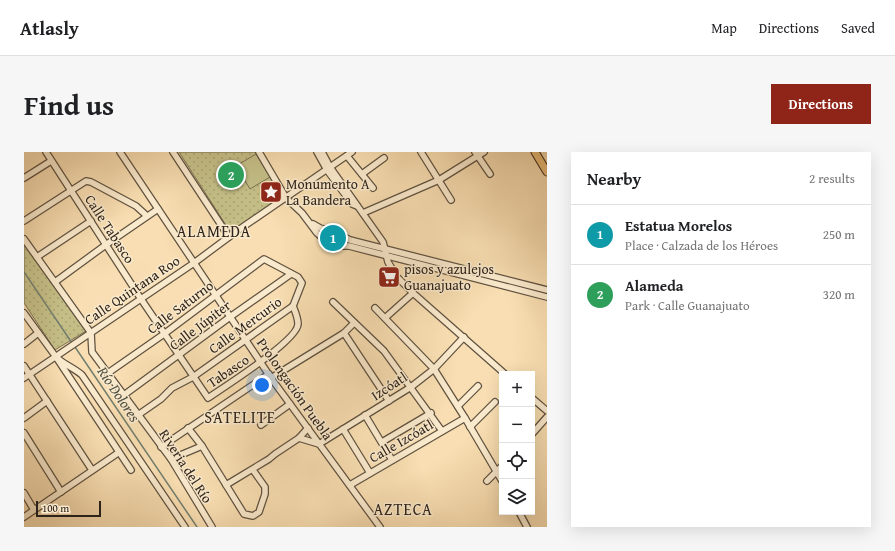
<!DOCTYPE html>
<html lang="en">
<head>
<meta charset="utf-8">
<style>
	:root { --surface:#fff; --page:#f6f6f6; --text:#202124; --muted:#757577; --line:#e0e0e0; --accent:#8f2418 }
	body { margin:0; font-family:"Gentium Book Plus",serif; background:var(--page); color:var(--text) }
	.controls { position:absolute; right:12px; bottom:12px; display:grid; overflow:hidden; border-radius:0px; box-shadow:0 4px 16px #0002 }
	.controls button { width:36px; height:36px; display:grid; place-items:center; padding:0; border:0; border-bottom:1px solid var(--line); background:var(--surface); color:var(--text); font:20px sans-serif }
	.scale { position:absolute; left:12px; bottom:10px; width:65px; box-sizing:border-box; padding-left:4px; border:2px solid #2e231a; border-top:0; font-size:11px; line-height:14px; white-space:nowrap; color:#2e231a; -webkit-text-stroke:3px #faeacd; paint-order:stroke }
	.you { position:absolute; left:238px; top:233px; width:14px; height:14px; margin:-10px; border:3px solid #fff; border-radius:50%; background:#1a73e8; box-shadow:0 0 0 6px #1a73e833 }
	.badge { display:grid; place-items:center; width:26px; height:26px; border-radius:50%; background:var(--accent); color:#fff; font-size:13px; font-weight:700 }
	.pin { position:absolute; translate:-50% -50%; border:2px solid #fff; box-shadow:0 1px 4px #0006 }
	.list { margin:0; padding:0; list-style:none }
	h2 { display:flex; justify-content:space-between; align-items:center; height:52px; margin:0; padding:0 16px; font-size:17px }
	h2 small { font-size:13px; font-weight:400; color:var(--muted) }
	.list li { display:grid; grid-template-columns:26px 1fr auto; gap:12px; align-items:center; box-sizing:border-box; height:60px; padding:0 16px; border-top:1px solid var(--line) }
	.list b { display:block; font-size:15px; white-space:nowrap }
	.list p { margin:0; font-size:13px; white-space:nowrap; color:var(--muted) }
	.list em { font-size:13px; font-style:normal; color:var(--muted) }
	.icon { flex:none; width:22px; height:22px; fill:none; stroke:currentColor; stroke-width:2; stroke-linecap:round; stroke-linejoin:round }
	.map { position:relative; flex:none; width:523px; height:375px; overflow:hidden; border-radius:0px }
	header { display:flex; align-items:center; gap:24px; box-sizing:border-box; height:56px; padding:0 20px; background:var(--surface); border-bottom:1px solid var(--line) }
	header strong { font-size:19px }
	nav { display:flex; gap:22px; margin-inline-start:auto; font-size:14px }
	.intro { display:flex; align-items:center; justify-content:space-between; box-sizing:border-box; height:96px; padding:0 24px }
	h1 { margin:0; font-size:28px }
	.button { padding:10px 18px; border-radius:0px; background:var(--accent); color:#fff; font-size:14px; font-weight:700 }
	main { display:flex; gap:24px; padding:0 24px }
	aside { flex:1; background:var(--surface); border-radius:0px; box-shadow:0 4px 16px #0002 }
	.map>svg:first-child { display:block }
	.grass { fill:url(#grass-dots); stroke:#7a7150 }
	.garden { fill:#c5bf87; stroke:#7a7150 }
	.lines { fill:none; stroke-linecap:round; stroke-linejoin:round }
	.stream { stroke:#727f6f; stroke-width:1.5 }
	.minor-casing { stroke:#605240; stroke-width:8 }
	.major-casing { stroke:#2e231a; stroke-width:9 }
	.minor { stroke:#faeacd; stroke-width:5.5 }
	.major { stroke:#ecbf79; stroke-width:7 }
	.labels { text-anchor:middle; dominant-baseline:central; stroke-width:3; stroke-linejoin:round; paint-order:stroke }
	.poi-label { font-size:14px; fill:#2e231a; stroke:#faeacd; text-anchor:start }
	.street-label { font-size:14px; fill:#2e231a; stroke:#faeacd }
	.water-label { font-size:15px; font-style:italic; fill:#505144; stroke:#faeacd }
	.quarter-label { font-size:16px; letter-spacing:1px; fill:#2e231a; stroke:#faeacd }
</style>
</head>
<body>
<header>
<strong>Atlasly</strong>
<nav><a>Map</a><a>Directions</a><a>Saved</a></nav>
</header>
<div class="intro"><h1>Find us</h1><a class="button">Directions</a></div>
<main>
<div class="map">
<svg width="523" height="375" viewBox="0 0 523 375">
	<defs>
		<pattern id="grass-dots" width="8" height="8" patternUnits="userSpaceOnUse"><rect width="8" height="8" fill="#c5bf87"/><path d="M2 2h.1M6 6h.1" fill="none" stroke="#aaa474" stroke-width="1.8" stroke-linecap="round"/></pattern>
	</defs>
	<rect width="100%" height="100%" fill="#f8deb2"/>
	<filter id="stains"><feTurbulence type="fractalNoise" baseFrequency=".005" numOctaves="4"/><feColorMatrix values="0 0 0 0 .2 0 0 0 0 .09 0 0 0 0 .02 0 0 0 .5 -.17"/></filter>
	<radialGradient id="worn" r=".72"><stop offset=".6" stop-color="#630" stop-opacity="0"/><stop offset="1" stop-color="#630" stop-opacity=".3"/></radialGradient>
	<g class="grass">
		<polygon points="155,0 232,0 260,45 207,81"/>
		<polygon points="0,92 62,179 31,198 0,151"/>
	</g>
	<polygon class="garden" points="232,2 246,25 226,37 212,14"/>
	<g class="lines">
		<g class="stream">
			<polyline points="0,120 48,191"/>
			<polyline points="51,195 173,375"/>
		</g>
		<g class="minor-casing">
			<g id="minor">
				<path d="M22,0L117,147L184,246C199,236 274,188 274,172C274,166 271,159 269,154"/>
				<polyline points="96,0 247,226 356,375"/>
				<polyline points="149,0 205,85"/>
				<polyline points="235,0 262,46 278,61 293,81 305,92 308,94 325,94 523,145"/>
				<polyline points="293,0 303,18 328,52 333,54"/>
				<polyline points="298,0 306,15 359,90 364,110 373,125 389,141 481,222"/>
				<polyline points="397,0 427,48"/>
				<polyline points="451,0 466,22"/>
				<polyline points="323,4 349,36"/>
				<polyline points="338,22 360,6"/>
				<polyline points="0,26 27,9"/>
				<polyline points="339,61 415,28 460,0"/>
				<polyline points="0,69 62,29 67,30 112,54 123,64"/>
				<polyline points="289,72 296,76 311,80 326,88 523,138"/>
				<polyline points="0,87 67,181 68,200 147,307 188,375"/>
				<polyline points="13,105 67,69"/>
				<polyline points="31,130 83,92 134,57"/>
				<polyline points="309,150 360,199 418,279"/>
				<polyline points="351,156 410,217 441,266 478,329"/>
				<polyline points="0,161 32,205 107,318"/>
				<polyline points="361,166 389,141"/>
				<polyline points="320,181 365,249"/>
				<polyline points="0,192 14,181"/>
				<path d="M32,205C39,212 50,216 58,223L161,375"/>
				<polyline points="0,214 68,318"/>
				<polyline points="84,221 140,182 240,107 274,125 278,131 269,154 169,225 148,236 137,247 114,263"/>
				<polyline points="0,226 170,111 213,79 328,0"/>
				<polyline points="247,226 320,181 330,171"/>
				<polyline points="100,243 206,165 267,122"/>
				<polyline points="508,246 523,259"/>
				<polyline points="434,254 454,234"/>
				<polyline points="341,263 368,308"/>
				<polyline points="0,266 23,249"/>
				<polyline points="237,273 266,252"/>
				<polyline points="446,275 471,250"/>
				<polyline points="164,276 178,294 220,362 229,364 235,360 241,342 241,335 229,318"/>
				<polyline points="319,277 346,321"/>
				<polyline points="0,281 37,340"/>
				<polyline points="508,282 523,265"/>
				<polyline points="275,286 295,292 387,235 410,217 440,185"/>
				<polyline points="358,290 407,261"/>
				<polyline points="137,295 245,222"/>
				<polyline points="147,307 178,294"/>
				<polyline points="463,329 478,314"/>
				<polyline points="202,333 245,307 251,302 275,286 284,276"/>
				<polyline points="326,333 441,266"/>
				<polyline points="0,341 10,358"/>
				<polyline points="495,360 503,375"/>
				<polyline points="0,365 94,301"/>
			</g>
		</g>
		<g class="major-casing">
			<polyline id="major" points="511,0 523,20"/>
		</g>
		<use href="#minor" class="minor"/>
		<use href="#major" class="major"/>
	</g>
	<defs>
		<g id="sight-square" transform="scale(1.15)"><rect x="-9" y="-9" width="18" height="18" rx="4" fill="#8f2418" stroke="#faeacd"/><path d="M0-6L1.8-2.2L6-1.7L2.9 1.2L3.7 5.4L0 3.3L-3.7 5.4L-2.9 1.2L-6-1.7L-1.8-2.2Z" fill="#fff"/></g>
		<g id="supermarket-square" transform="scale(1.15)"><rect x="-9" y="-9" width="18" height="18" rx="4" fill="#8f2418" stroke="#faeacd"/><path d="M-6-5.5h2.5l.6 2H6L4.5 2H-2.5L-4.4-4H-6ZM-1.5 3.2a1.3 1.3 0 1 0 .1 0ZM3 3.2a1.3 1.3 0 1 0 .1 0Z" fill="#fff"/></g>
	</defs>
	<g fill-rule="evenodd">
		<use href="#sight-square" x="247" y="40"/>
		<use href="#supermarket-square" x="365" y="125"/>
	</g>
	<g class="labels">
		<g class="poi-label">
			<text x="262" y="32">Monumento A<tspan x="262" dy="16">La Bandera</tspan></text>
			<text x="380" y="117">pisos y azulejos<tspan x="380" dy="16">Guanajuato</tspan></text>
		</g>
		<g class="street-label">
			<text transform="translate(86 77) rotate(57)">Calle Tabasco</text>
			<text transform="translate(108 138) rotate(-34)">Calle Quintana Roo</text>
			<text transform="translate(156 155) rotate(-37)">Calle Saturno</text>
			<text transform="translate(176 173) rotate(-37)">Calle Júpiter</text>
			<text transform="translate(221 173) rotate(-36)">Calle Mercurio</text>
			<text transform="translate(204 219) rotate(-34)">Tabasco</text>
			<text transform="translate(365 234) rotate(-33)">Izcóatl</text>
			<text transform="translate(271 237) rotate(55)">Prolongación Puebla</text>
			<text transform="translate(377 289) rotate(-30)">Calle Izcóatl</text>
			<text transform="translate(162 314) rotate(57)">Riveria del Río</text>
		</g>
		<g class="water-label">
			<text transform="translate(95 242) rotate(56)">Río Dolores</text>
		</g>
		<g class="quarter-label">
			<text x="190" y="79">ALAMEDA</text>
			<text x="216" y="265">SATELITE</text>
			<text x="379" y="357">AZTECA</text>
		</g>
	</g>
	<rect width="100%" height="100%" filter="url(#stains)"/>
	<rect width="100%" height="100%" fill="url(#worn)"/>
</svg>
<div class="controls">
<button>+</button>
<button>−</button>
<button><svg class="icon" aria-label="locate" viewBox="0 0 24 24"><circle cx="12" cy="12" r="6"/><path d="M12 2v4M12 18v4M2 12h4M18 12h4"/></svg></button>
<button><svg class="icon" aria-label="layers" viewBox="0 0 24 24"><path d="M12 4l9 5-9 5-9-5zM3 14l9 5 9-5"/></svg></button>
</div>
<div class="scale">100 m</div>
<div class="you"></div>
<div class="pin badge" style="left:309px;top:86px;background:#0f9aa8">1</div>
<div class="pin badge" style="left:207px;top:23px;background:#2e9e5b">2</div>
</div>
<aside>
<h2>Nearby<small>2 results</small></h2>
<ul class="list">
<li><span class="badge" style="background:#0f9aa8">1</span><div><b>Estatua Morelos</b><p>Place · Calzada de los Héroes</p></div><em>250 m</em></li>
<li><span class="badge" style="background:#2e9e5b">2</span><div><b>Alameda</b><p>Park · Calle Guanajuato</p></div><em>320 m</em></li>
</ul>
</aside>
</main>
</body>
</html>
